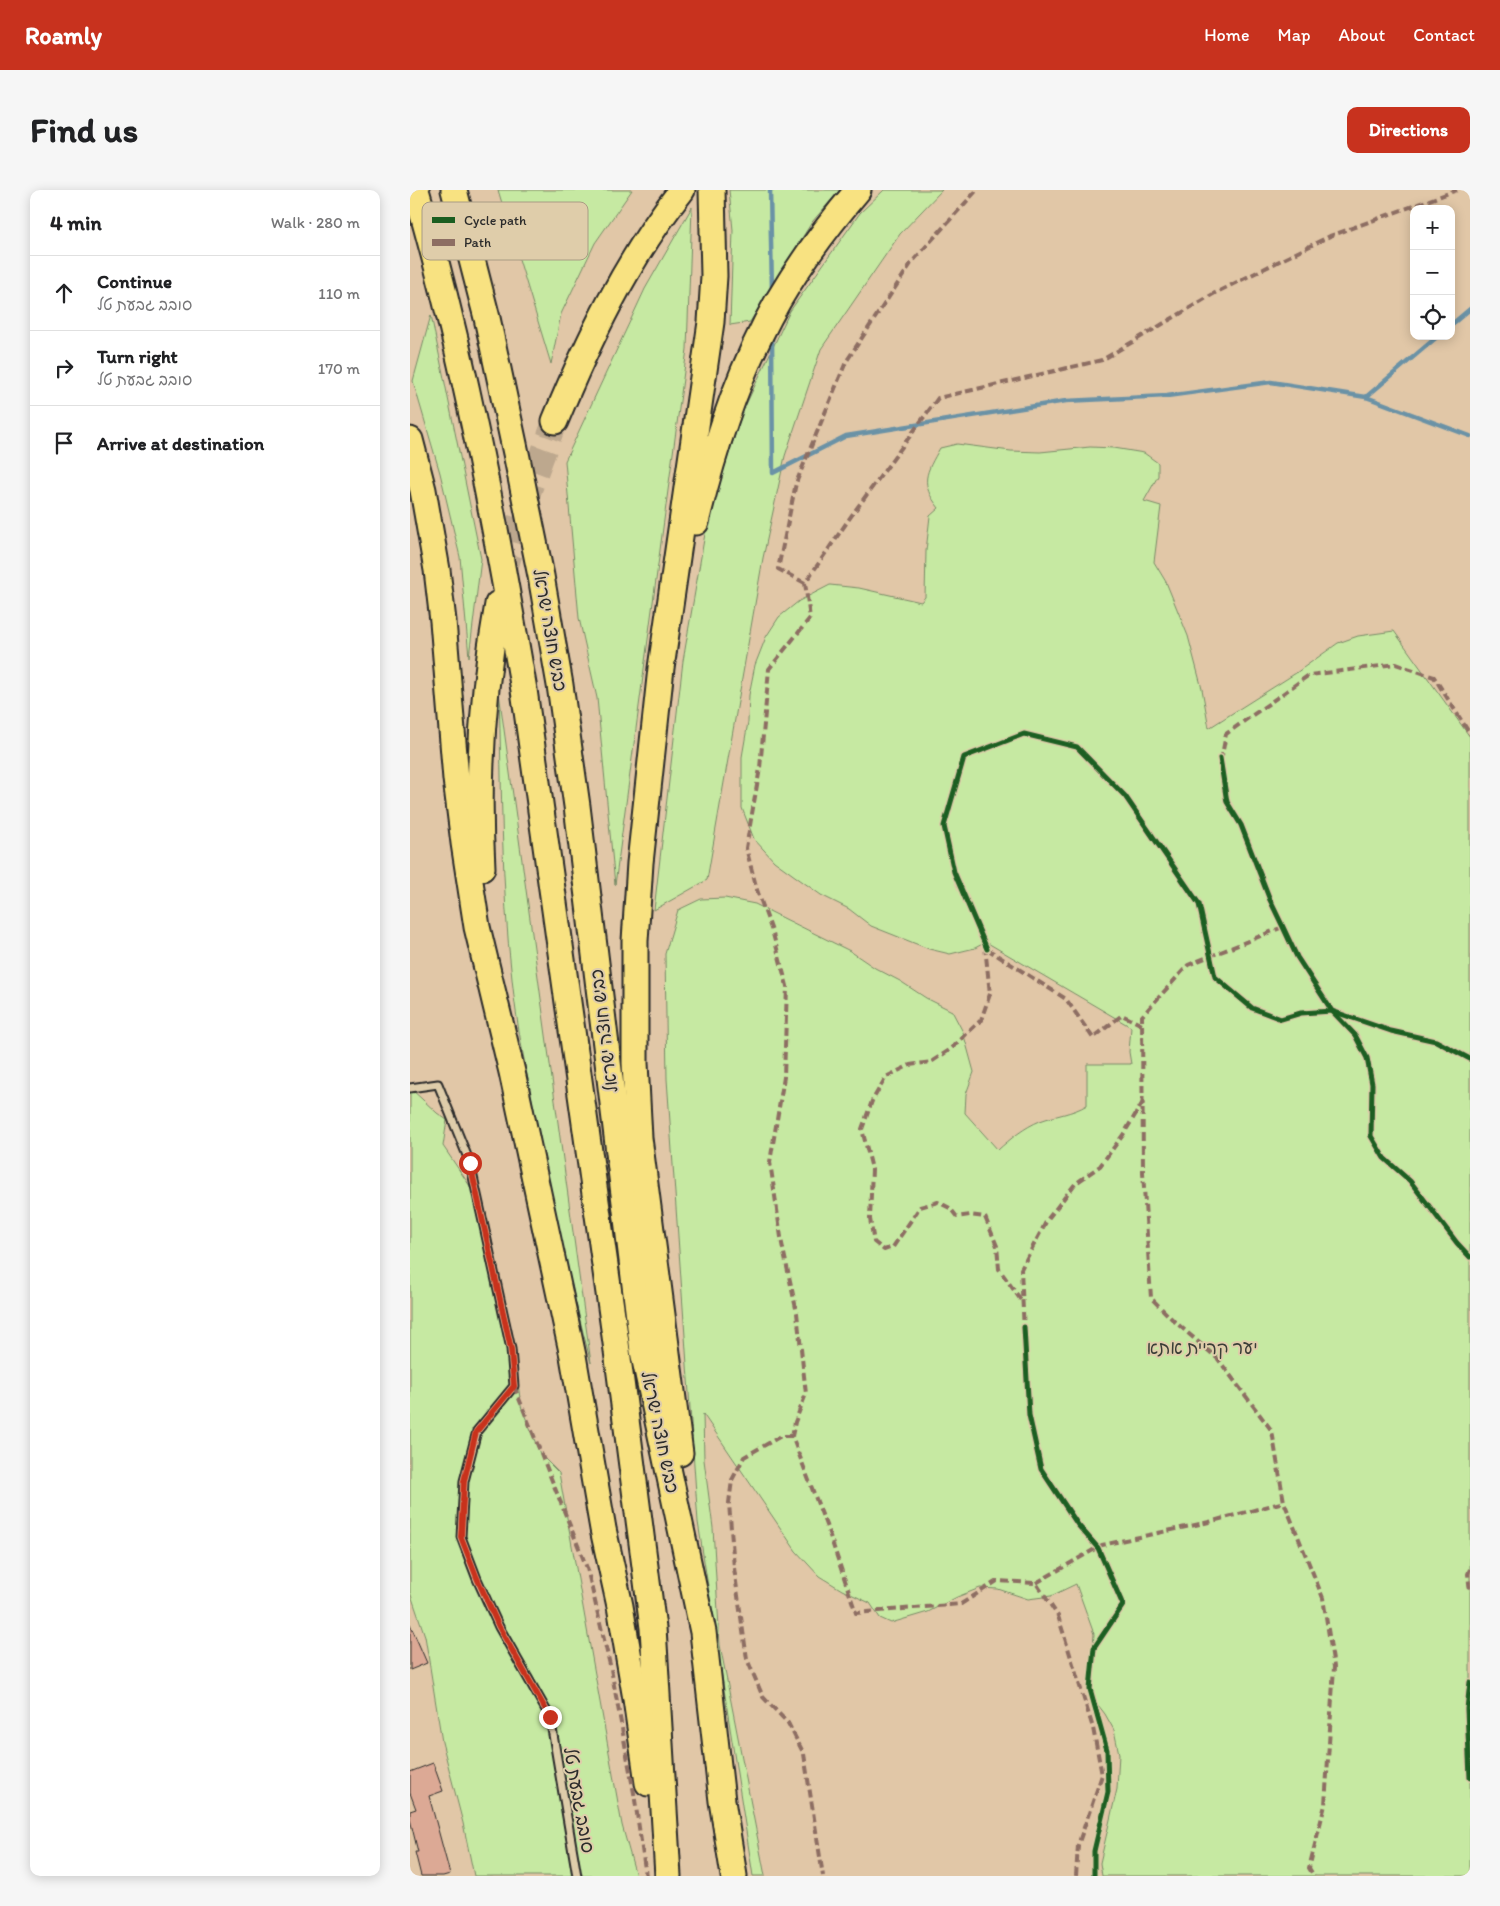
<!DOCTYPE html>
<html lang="en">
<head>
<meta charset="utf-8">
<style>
	:root { --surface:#fff; --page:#f6f6f6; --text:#202124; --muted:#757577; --line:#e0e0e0; --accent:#c8321e }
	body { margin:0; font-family:Itim,"Playpen Sans Hebrew",sans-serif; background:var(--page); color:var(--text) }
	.controls { position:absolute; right:15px; top:15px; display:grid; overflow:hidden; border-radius:10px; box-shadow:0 2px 12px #0003 }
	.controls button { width:45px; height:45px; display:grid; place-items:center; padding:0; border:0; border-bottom:1px solid var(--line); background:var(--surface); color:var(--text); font:25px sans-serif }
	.stop { position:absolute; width:15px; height:15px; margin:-11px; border:4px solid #c8321e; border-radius:50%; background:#fff }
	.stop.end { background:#c8321e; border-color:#fff; box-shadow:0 1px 5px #0008 }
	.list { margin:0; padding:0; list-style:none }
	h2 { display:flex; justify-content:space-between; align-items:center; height:65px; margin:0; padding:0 20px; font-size:21px }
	h2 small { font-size:16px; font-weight:400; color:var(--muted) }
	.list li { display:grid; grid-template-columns:32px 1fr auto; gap:15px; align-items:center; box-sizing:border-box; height:75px; padding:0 20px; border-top:1px solid var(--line) }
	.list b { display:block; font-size:19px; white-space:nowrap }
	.list p { margin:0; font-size:16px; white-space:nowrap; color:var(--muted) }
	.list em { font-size:16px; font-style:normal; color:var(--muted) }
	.icon { flex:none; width:28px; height:28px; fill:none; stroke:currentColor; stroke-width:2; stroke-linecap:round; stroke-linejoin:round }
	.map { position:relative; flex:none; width:1060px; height:1686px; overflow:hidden; border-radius:10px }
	header { display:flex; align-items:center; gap:30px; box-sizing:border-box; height:70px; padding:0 25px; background:var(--accent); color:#fff }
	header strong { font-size:24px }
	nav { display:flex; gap:28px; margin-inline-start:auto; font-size:18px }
	.intro { display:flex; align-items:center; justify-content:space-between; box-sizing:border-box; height:120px; padding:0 30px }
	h1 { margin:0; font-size:35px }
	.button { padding:12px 22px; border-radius:10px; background:var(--accent); color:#fff; font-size:18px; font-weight:700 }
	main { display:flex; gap:30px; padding:0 30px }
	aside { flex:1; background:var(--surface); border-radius:10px; box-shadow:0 2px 12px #0003 }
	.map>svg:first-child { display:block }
	.green { fill:#c6e9a2; stroke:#788a66 }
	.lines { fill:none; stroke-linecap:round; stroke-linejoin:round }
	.stream { stroke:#6b92a6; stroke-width:4.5 }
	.building { fill:#dca995; stroke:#2b2b2b }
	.highway-tunnel { stroke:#bda88e; stroke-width:25; stroke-dasharray:25 12; stroke-linecap:butt }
	.lane-casing { stroke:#2b2b2b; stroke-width:11 }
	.highway-casing { stroke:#2b2b2b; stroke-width:29 }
	.lane { stroke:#dfcdaa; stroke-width:7 }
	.highway { stroke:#f8e281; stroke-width:25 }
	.quiet { stroke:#8d6e63; stroke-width:4; stroke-dasharray:8 4; stroke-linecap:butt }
	.cycleway-casing { stroke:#dfcdaa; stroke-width:8 }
	.cycleway { stroke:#1b5e20; stroke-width:5 }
	.route { stroke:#c8321e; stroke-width:6 }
	.labels { text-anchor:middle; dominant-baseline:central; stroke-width:4; stroke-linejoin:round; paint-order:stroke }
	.street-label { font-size:18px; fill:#2b2b2b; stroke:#dfcdaa }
	.park-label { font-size:18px; fill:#3a3e37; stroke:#dfcdaa }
	.key { fill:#dfcdaa; stroke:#a99c84; stroke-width:1 }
	.key-label { font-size:14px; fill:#2b2b2b }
</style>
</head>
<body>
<header>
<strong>Roamly</strong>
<nav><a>Home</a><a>Map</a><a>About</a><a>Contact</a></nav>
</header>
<div class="intro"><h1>Find us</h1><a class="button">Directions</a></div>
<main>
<aside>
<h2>4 min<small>Walk · 280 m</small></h2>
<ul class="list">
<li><svg class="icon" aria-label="ahead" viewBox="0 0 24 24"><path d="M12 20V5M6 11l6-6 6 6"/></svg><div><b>Continue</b><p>סובב גבעת טל</p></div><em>110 m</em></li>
<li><svg class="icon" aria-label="right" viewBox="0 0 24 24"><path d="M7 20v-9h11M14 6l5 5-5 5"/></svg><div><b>Turn right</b><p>סובב גבעת טל</p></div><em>170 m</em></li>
<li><svg class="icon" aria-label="arrive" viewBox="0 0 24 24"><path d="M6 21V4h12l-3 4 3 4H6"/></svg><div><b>Arrive at destination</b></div></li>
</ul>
</aside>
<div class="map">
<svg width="1060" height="1686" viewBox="0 0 1060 1686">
	<rect width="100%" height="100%" fill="#e1c7a7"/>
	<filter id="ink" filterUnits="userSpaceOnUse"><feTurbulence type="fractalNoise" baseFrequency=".02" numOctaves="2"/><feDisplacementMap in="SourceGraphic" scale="10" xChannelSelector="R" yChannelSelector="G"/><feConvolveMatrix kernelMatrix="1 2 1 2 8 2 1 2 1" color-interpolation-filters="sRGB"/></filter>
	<g filter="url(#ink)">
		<g class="green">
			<polygon points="88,0 222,0 185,53 151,124 141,174"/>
			<polygon points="319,0 430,0 402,32 340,132 320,135 323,40"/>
			<polygon points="474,0 532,0 490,44 411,159 375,266 353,368 297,690 244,720 273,471 297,332 332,223 380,121 450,23"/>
			<polygon points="282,17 277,159 205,695 187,508 169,428 155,271 235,99"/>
			<polygon points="21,125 71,369 59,467 50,367 30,283 3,191"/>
			<path d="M547,254L601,261L630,262L680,257L704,258L734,263L748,273V286L734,311L751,316L744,372L756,392L778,446L792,499L799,538L886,483L928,453L948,446L984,441L1060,547V1686H692L690,1673L707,1599L709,1564L704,1540L695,1524L685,1511L680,1499L684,1444L666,1394L641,1406L618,1409L588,1399L570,1398L547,1407L518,1422L481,1433L470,1428L460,1413L432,1400L409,1386L386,1361L293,1224L294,1270L303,1338L310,1455L355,1686H343L288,1332L257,889L255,764L268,720L291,709L315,708L345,714L440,761L465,778L490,791L516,808L542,821L553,842L564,882L556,904L555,923L588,960C600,949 615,937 630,931C646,925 662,924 677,915V874H721L719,862L721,837L576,752L565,758L540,764L519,759L461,736L439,719L411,705L364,671L344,649L332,618V567L338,532L339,505L345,475L356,447L369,427L389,411L420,395L449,398L511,412L515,407L516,361L520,326L529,318C509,293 516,283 530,258Z"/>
			<path d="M89,503L181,1173C160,1094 143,1014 127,934C117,886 107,838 102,789C91,694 92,598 89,503Z"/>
			<polygon points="0,898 27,923 37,930 33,956 68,1008 100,1133 111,1216 130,1264 149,1283 212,1635 226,1686 64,1686 53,1633 32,1552 15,1446 0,1402"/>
		</g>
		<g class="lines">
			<g class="stream">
				<polyline points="360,0 362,101"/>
				<polyline points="1041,135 1060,119"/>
				<polyline points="362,145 363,283 436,246 656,211 757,206 861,192 956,207 1060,246"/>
				<polyline points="956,207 1028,146"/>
			</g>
		</g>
		<g class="building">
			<polygon points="0,1434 17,1473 0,1480"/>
			<polygon points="23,1573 33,1601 19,1606 40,1684 33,1686 11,1686 5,1662 8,1662 0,1629 0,1621 6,1619 0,1603 0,1582"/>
		</g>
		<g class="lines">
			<polyline class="highway-tunnel" points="93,388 113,317 145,231"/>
			<g class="lane-casing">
				<polyline id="lane" points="0,898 28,894 60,973 101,1159 104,1196 67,1241 54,1291 51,1347 67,1389 89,1437 140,1527 167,1686"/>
			</g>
			<g class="highway-casing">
				<g id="highway">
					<path d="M6,0C54,164 85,333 114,500L206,1153L243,1438L258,1686"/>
					<polyline points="44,0 77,128 107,268 131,386 150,495 167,616 233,1161 293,1442 312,1611 324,1686"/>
					<path d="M145,231C178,151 217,69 272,0"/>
					<polyline points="0,250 13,300 27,380 33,431 46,589 54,653 67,737 102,882 163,1166 193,1339 210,1416 226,1509 238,1593"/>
					<path d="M286,332C304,257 329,179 368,111C391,72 418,35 448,0"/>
					<path d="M72,678C67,589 72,502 88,414"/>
					<polyline points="270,1263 229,948 225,873 225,751 230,673 251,478 301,132 304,86 302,0"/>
				</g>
			</g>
			<use href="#lane" class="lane"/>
			<use href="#highway" class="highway"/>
			<g class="quiet">
				<polyline points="395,393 368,379 386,293 436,172 502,72 567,0"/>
				<polyline points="811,571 816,544 899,485 986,474 1024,487 1060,544"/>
				<polyline points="873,737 778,775 732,826 733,982 741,1108 764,1131 808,1169 862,1241 874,1312 913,1408 924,1477 915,1615 899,1678 904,1686"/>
				<polyline points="575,756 580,804 571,830 541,859 521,872 500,875 476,887 462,911 452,939 462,979 460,1029 464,1052 474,1060 483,1057 510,1017 528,1012 540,1018 547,1027 560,1025 575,1027 587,1056 589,1079 613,1113"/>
				<polyline points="577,759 656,809 683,848 712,825 732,835"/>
				<polyline points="614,1142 611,1079 637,1030 665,994 690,976 713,945 733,912"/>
				<polyline points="104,1196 177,1378 201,1479 224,1603 236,1686"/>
				<polyline points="382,1246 371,1246 334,1267 322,1290 319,1313 324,1378 337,1469 353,1507 378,1533 394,1564 413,1686"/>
				<polyline points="1060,1379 1058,1384 1060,1402"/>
				<polyline points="626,1393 692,1355 799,1332 874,1312"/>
				<polyline points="666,1686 668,1655 692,1585 683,1538 648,1426 626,1393 587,1391 551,1414 446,1423 419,1343 382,1246 385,1232 396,1204 387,1123 372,1054 360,972 374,887 377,796 363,744 347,700 336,658 350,578 359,479 400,428 395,393 444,322 528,208 692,170 805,103 920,46 1047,0"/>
			</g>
			<g class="cycleway-casing">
				<g id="cycleway">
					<polyline points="810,568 817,612 831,635 860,710 873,737 887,767 922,821 945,845 957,868 962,894 961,946 974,968 1000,991 1047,1053 1060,1067"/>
					<polyline points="577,759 544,682 534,636 554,567 614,544 667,557 715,606 789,714 805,787 842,818 871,829 891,823 922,821 981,841 1026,851 1060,869"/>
					<polyline points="614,1137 619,1225 631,1279 668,1335 688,1358 713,1415 684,1458 680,1499 697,1560 698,1602 684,1661 684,1686"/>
					<polyline points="1060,1492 1057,1519 1060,1588"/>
				</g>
			</g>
			<use href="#cycleway" class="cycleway"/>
		</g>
	</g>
	<g class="lines" filter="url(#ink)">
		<polyline class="route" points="60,973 101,1159 104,1196 66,1242 54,1291 51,1347 67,1388 89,1437 140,1527"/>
	</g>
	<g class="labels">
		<g class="street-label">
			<text transform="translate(140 440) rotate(80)">כביש חוצה ישראל</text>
			<text transform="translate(194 841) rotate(-97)">כביש חוצה ישראל</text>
			<text transform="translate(250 1242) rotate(78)">כביש חוצה ישראל</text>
			<text transform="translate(169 1610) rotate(80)">סובב גבעת טל</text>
		</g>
		<g class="park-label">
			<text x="792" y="1158">יער קריית אתא</text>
		</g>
	</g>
	<rect x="12" y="12" width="166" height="58" rx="8" class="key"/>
	<rect x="22" y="27" width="23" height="6" fill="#1b5e20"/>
	<rect x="22" y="49" width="23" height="7" fill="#8d6e63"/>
	<g class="key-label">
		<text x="54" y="35">Cycle path</text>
		<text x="54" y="57">Path</text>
	</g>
</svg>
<div class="controls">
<button>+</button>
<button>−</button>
<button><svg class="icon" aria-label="locate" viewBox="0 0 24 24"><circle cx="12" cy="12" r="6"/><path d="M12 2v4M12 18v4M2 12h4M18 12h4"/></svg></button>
</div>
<div class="stop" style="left:60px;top:973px"></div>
<div class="stop end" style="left:140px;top:1527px"></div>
</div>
</main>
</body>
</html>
